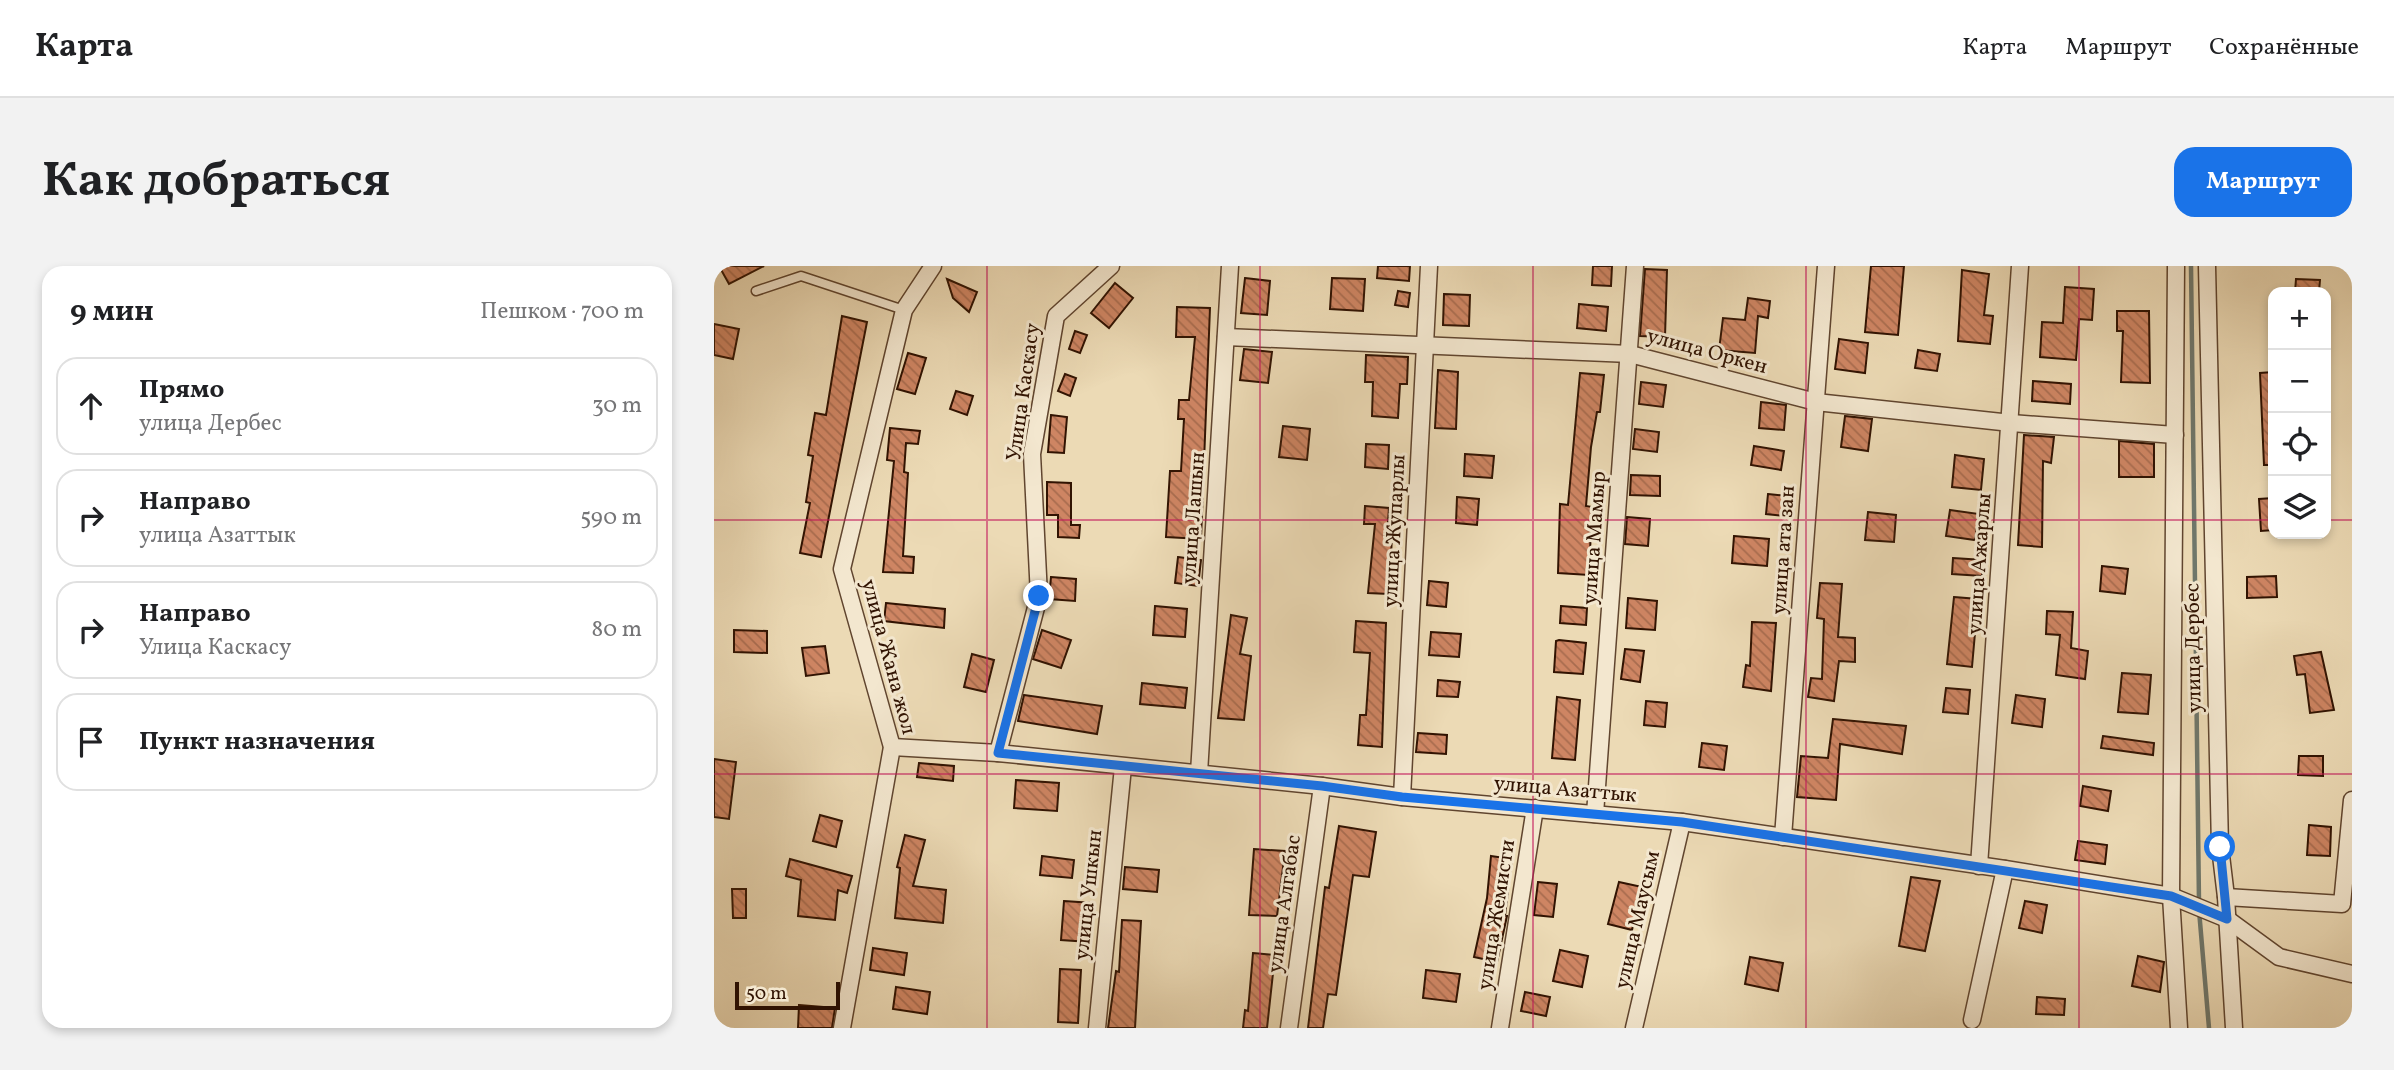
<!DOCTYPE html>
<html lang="ru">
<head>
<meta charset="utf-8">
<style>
	:root { --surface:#fff; --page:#f2f2f2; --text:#202124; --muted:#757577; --line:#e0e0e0; --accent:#1a73e8 }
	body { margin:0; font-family:Vollkorn,serif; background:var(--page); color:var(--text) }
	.controls { position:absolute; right:21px; top:21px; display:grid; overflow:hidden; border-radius:14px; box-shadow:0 4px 10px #0003 }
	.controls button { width:63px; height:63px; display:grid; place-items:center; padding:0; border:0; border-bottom:2px solid var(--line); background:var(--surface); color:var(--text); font:35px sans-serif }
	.scale { position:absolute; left:21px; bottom:18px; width:105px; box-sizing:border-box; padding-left:7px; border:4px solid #311302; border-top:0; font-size:19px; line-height:24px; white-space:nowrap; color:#311302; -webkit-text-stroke:5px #f3e7cf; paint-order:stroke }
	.stop { position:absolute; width:21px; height:21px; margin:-16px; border:5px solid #1a73e8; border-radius:50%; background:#fff }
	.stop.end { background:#1a73e8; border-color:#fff; box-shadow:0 2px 7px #0008 }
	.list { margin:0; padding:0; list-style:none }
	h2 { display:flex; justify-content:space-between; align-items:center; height:91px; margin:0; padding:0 28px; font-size:30px }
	h2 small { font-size:23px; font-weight:400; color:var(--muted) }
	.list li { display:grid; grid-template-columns:46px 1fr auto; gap:21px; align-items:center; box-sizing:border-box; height:98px; margin:0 14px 14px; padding:0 14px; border:2px solid var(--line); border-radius:21px }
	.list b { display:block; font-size:26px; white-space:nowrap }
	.list p { margin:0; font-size:23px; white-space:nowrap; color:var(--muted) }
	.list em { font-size:23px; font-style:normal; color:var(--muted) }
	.icon { flex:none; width:38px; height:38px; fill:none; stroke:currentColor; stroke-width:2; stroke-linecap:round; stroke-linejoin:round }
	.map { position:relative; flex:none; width:1638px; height:762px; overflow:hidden; border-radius:21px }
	header { display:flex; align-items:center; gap:42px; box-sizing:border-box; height:98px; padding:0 35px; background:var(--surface); border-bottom:2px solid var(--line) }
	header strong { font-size:33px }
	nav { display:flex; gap:38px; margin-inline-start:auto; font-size:24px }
	.intro { display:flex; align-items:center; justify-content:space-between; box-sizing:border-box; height:168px; padding:0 42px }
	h1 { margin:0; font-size:49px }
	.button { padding:18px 32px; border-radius:21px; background:var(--accent); color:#fff; font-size:24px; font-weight:700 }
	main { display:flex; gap:42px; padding:0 42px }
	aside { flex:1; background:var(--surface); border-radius:21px; box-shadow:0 4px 10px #0003 }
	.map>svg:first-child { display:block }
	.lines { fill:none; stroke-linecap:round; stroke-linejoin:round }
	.stream { stroke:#6f776b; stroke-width:4.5 }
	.building { fill:url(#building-back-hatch); stroke:#311302; stroke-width:2 }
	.service-casing { stroke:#60452f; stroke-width:11 }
	.minor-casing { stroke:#60452f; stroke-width:19 }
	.service { stroke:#f3e7cf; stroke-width:8 }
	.minor { stroke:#f3e7cf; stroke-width:16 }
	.route { stroke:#1a73e8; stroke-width:9 }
	.grid { fill:none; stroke:#c2185b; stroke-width:2; stroke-opacity:0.55 }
	.labels { text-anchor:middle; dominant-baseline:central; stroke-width:6; stroke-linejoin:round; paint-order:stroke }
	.street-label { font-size:21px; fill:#311302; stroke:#f3e7cf }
</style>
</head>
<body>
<header>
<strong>Карта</strong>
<nav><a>Карта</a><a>Маршрут</a><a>Сохранённые</a></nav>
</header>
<div class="intro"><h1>Как добраться</h1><a class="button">Маршрут</a></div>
<main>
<aside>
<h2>9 мин<small>Пешком · 700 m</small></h2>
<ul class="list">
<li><svg class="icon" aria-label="ahead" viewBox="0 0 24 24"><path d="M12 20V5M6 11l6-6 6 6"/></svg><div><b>Прямо</b><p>улица Дербес</p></div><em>30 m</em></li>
<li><svg class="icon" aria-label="right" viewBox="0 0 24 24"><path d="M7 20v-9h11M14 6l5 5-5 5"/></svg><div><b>Направо</b><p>улица Азаттык</p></div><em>590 m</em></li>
<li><svg class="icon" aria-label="right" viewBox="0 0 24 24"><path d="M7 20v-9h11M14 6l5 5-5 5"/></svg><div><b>Направо</b><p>Улица Каскасу</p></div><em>80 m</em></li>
<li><svg class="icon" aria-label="arrive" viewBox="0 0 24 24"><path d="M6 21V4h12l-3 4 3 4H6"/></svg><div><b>Пункт назначения</b></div></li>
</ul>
</aside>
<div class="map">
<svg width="1638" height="762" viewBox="0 0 1638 762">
	<defs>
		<pattern id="building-back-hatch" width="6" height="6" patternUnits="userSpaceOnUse" patternTransform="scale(1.75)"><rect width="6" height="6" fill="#ce8563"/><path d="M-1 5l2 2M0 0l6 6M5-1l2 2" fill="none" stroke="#a86c4f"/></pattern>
	</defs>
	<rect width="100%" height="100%" fill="#ecdab5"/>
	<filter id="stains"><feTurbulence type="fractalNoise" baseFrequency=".00286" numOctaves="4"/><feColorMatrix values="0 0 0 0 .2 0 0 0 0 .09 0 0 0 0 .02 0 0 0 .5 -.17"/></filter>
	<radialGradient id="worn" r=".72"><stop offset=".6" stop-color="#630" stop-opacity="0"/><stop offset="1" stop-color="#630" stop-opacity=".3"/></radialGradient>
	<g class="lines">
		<g class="stream">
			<polyline points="1477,0 1485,636"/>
			<polyline points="1485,644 1495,762"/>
		</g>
	</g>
	<g class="building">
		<polygon points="5,0 50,0 15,18"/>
		<polygon points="664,0 696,0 695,15 663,12"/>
		<polygon points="879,0 898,0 897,20 878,19"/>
		<polygon points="1157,0 1190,0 1184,69 1151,66"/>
		<polygon points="931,3 953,4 951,71 926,70"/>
		<polygon points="1248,4 1275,8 1270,49 1279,50 1276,78 1244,75"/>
		<polygon points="531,12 556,15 553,49 527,47"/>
		<polygon points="618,12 651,13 649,45 616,43"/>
		<polygon points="233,13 263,26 255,46 239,32"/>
		<polygon points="1582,13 1606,14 1605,26 1581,26"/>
		<polygon points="401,17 419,32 395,62 377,47"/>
		<polygon points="1351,21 1380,23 1378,54 1365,53 1362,94 1326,91 1328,56 1349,57"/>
		<polygon points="684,25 696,27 694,41 681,39"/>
		<polygon points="730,28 756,29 755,60 729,59"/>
		<polygon points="1034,32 1056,35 1054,52 1044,50 1041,87 1005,84 1009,52 1031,54"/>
		<polygon points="865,38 894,41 892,65 863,62"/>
		<polygon points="463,41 496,42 487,273 452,271 456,205 467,205 470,153 464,153 465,134 475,134 481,71 462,71"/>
		<polygon points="1403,45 1435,45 1436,117 1407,116 1409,65 1403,65"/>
		<polygon points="128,50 153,56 107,291 86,287 96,237 92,236 99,190 94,189 101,147 112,149"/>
		<polygon points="0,58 25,63 19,93 0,89"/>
		<polygon points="361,65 373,69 366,87 355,83"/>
		<polygon points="1125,73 1154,77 1151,107 1121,103"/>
		<polygon points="530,83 558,86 554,117 526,114"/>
		<polygon points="1204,84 1226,88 1223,105 1201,102"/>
		<polygon points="194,87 212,92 201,128 183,123"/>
		<polygon points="652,89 694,91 693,118 686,118 684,152 658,150 659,116 651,116"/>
		<polygon points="724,104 744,106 742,163 721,162"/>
		<polygon points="1559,106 1559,199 1550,199 1546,107"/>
		<polygon points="866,107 890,109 886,146 883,146 877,181 872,240 878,241 875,309 844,307 846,238 854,239"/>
		<polygon points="351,108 362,112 356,130 344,125"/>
		<polygon points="1319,115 1357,118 1356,138 1318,135"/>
		<polygon points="927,116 952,119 949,141 925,138"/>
		<polygon points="242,125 259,130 253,149 236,143"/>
		<polygon points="1047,136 1072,139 1070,164 1045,162"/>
		<polygon points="337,149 353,151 350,187 334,186"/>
		<polygon points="1131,150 1158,153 1154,185 1127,181"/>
		<polygon points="569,160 596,163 593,194 565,191"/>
		<polygon points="176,162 206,165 204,178 192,177 190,206 194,207 189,290 200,291 199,307 169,306 180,195 173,194"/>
		<polygon points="921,163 945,166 943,186 919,183"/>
		<polygon points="1310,169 1340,171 1337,197 1329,195 1328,281 1304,279"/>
		<polygon points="1405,175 1440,178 1440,211 1405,211"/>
		<polygon points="652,178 675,179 674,203 651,201"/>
		<polygon points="1040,180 1070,185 1067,204 1037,199"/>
		<polygon points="751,188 780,190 778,212 750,210"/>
		<polygon points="1241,189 1270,193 1267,224 1238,221"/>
		<polygon points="917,209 946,210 946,230 916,229"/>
		<polygon points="333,216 357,217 357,259 366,259 365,272 344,271 344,249 333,249"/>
		<polygon points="1054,228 1074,230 1072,250 1052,248"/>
		<polygon points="743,231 765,233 763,259 742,257"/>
		<polygon points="1559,232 1559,264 1547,265 1545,233"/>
		<polygon points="651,240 675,242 673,270 678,270 675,328 654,327 661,258 650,258"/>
		<polygon points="1236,244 1265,248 1261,274 1232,270"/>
		<polygon points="1154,246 1182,249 1180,276 1151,274"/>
		<polygon points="913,251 936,253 934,280 911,278"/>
		<polygon points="1020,270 1055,273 1053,300 1018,297"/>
		<polygon points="464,291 487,294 484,320 461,317"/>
		<polygon points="1239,292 1269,294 1268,310 1238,308"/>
		<polygon points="1388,300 1414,303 1411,328 1386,325"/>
		<polygon points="1562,310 1563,331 1533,332 1533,311"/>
		<polygon points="337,311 362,313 361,335 335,333"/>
		<polygon points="715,315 734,317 732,341 713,339"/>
		<polygon points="1106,317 1128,318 1124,371 1141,372 1141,396 1125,395 1120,435 1094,431 1097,412 1108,413 1110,353 1103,352"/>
		<polygon points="1240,331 1264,333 1258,401 1233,398"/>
		<polygon points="914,332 943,335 941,364 912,362"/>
		<polygon points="172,337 231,343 230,362 170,355"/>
		<polygon points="441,340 473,343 471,371 439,369"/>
		<polygon points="847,340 873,342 872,359 846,357"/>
		<polygon points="1333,345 1359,346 1357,382 1374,385 1371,413 1342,409 1346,369 1332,368"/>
		<polygon points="517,349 533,352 526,388 537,390 530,454 504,452"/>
		<polygon points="642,355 672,357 668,481 644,479 646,449 652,449 656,387 640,386"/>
		<polygon points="1038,356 1062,357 1057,425 1029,421 1032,399 1036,400"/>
		<polygon points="20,364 53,365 53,387 20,386"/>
		<polygon points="328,364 357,374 347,402 319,393"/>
		<polygon points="717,366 747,368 745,391 715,389"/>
		<polygon points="845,374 872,377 869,408 840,406 842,375"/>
		<polygon points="111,380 115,407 92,410 88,382"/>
		<polygon points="911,383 930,385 926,416 907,413"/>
		<polygon points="1607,386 1620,444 1596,447 1591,408 1583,409 1580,390"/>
		<polygon points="258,388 280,394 272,426 250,421"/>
		<polygon points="1408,407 1437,409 1434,448 1404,446"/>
		<polygon points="724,414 746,416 744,431 723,430"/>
		<polygon points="428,417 473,422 471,442 426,438"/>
		<polygon points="1232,422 1256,424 1254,448 1229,446"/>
		<polygon points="310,429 388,440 383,468 304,455"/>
		<polygon points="1302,429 1331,433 1328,461 1298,457"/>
		<polygon points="843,431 866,434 861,494 838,492"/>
		<polygon points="932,435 953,437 951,461 930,459"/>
		<polygon points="1119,453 1192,460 1188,488 1126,478 1122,534 1083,531 1087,490 1114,492"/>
		<polygon points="704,467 733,469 732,488 702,486"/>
		<polygon points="1389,470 1440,477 1439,489 1387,482"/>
		<polygon points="988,477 1013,480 1010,504 985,501"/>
		<polygon points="1585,490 1609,490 1609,510 1584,509"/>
		<polygon points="0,493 22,496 15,553 0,551"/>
		<polygon points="205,497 240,500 239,515 203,511"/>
		<polygon points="302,514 345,517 343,545 300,542"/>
		<polygon points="1369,520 1397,525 1394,545 1366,540"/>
		<polygon points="106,549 128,555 122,581 99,575"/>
		<polygon points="1595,559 1617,561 1616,590 1593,589"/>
		<polygon points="625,560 662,566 655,611 639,609 622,729 614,728 609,762 594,762 611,621 615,622"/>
		<polygon points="191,569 211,574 199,620 232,624 229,657 181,652 186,602 183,601"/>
		<polygon points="1364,575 1393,579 1391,598 1361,594"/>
		<polygon points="540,583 571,585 563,650 535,649"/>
		<polygon points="328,590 360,594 358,612 326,609"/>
		<polygon points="777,590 798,593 791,650 793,650 783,696 760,691 773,632"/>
		<polygon points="76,593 138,610 133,627 124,624 121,654 84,650 87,614 72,610"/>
		<polygon points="411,601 445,604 443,626 409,623"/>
		<polygon points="1197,611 1226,615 1211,685 1185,680"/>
		<polygon points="824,616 843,618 839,651 820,649"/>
		<polygon points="905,616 928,621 918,664 894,658"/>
		<polygon points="18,623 32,623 32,652 19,652"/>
		<polygon points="350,635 379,637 375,676 347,674"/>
		<polygon points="1311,635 1333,639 1328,667 1305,662"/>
		<polygon points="408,654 427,655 421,762 394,762 402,705 405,706"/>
		<polygon points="159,682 193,687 190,709 156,704"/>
		<polygon points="846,684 874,690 868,721 839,715"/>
		<polygon points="539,687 561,689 553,762 529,762 531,744 534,745"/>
		<polygon points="1424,690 1450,696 1446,726 1418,720"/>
		<polygon points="1036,691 1069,697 1064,725 1031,718"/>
		<polygon points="346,703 367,704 364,757 344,756"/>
		<polygon points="712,704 746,708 742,736 709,732"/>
		<polygon points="182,721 216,726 213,748 179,743"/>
		<polygon points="811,726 836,731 832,750 807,745"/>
		<polygon points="1323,731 1351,733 1350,749 1322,748"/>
		<polygon points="85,739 121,742 118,762 84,762"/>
	</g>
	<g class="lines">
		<g class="service-casing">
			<polyline id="service" points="42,25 87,10 190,44"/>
		</g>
		<g class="minor-casing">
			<g id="minor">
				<polyline points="1462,0 1457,630 1465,762"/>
				<polyline points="1493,0 1506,581 1512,631 1520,762"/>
				<polyline points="512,71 916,88 1102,136 1297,157 1461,169"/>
				<polyline points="178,481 284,487 608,520 688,531 968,556 1291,603 1457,630 1513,653 1565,691 1638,708"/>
				<polyline points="284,487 325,330 318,188 342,50 397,0"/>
				<polyline points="485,507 516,0"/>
				<polyline points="688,531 715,0"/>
				<polyline points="881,548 921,0"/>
				<polyline points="1069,571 1112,0"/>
				<polyline points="1265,600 1306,0"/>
				<polyline points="1512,631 1628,638 1638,534"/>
				<polyline points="1258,754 1291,603"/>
				<polyline points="128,762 178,481 128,303 190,44 219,0"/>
				<polyline points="383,762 409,501"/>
				<polyline points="575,762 608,520"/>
				<polyline points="786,762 821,542"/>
				<polyline points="920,762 968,556"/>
			</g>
		</g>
		<use href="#service" class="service"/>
		<use href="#minor" class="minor"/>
	</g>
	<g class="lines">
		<polyline class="route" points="325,330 284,487 608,520 688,531 968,556 1457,630 1513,653 1506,581"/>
	</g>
	<path class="grid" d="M273,0V762M546,0V762M819,0V762M1092,0V762M1365,0V762M0,254H1559M1612,254H1638M0,508H1638"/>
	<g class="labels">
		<g class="street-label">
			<text transform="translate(993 86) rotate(15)">улица Оркен</text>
			<text transform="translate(310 126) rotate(-82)">Улица Каскасу</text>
			<text transform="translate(480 252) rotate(-86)">улица Лашын</text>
			<text transform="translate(681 265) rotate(-87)">улица Жупарлы</text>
			<text transform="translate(881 272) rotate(-86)">улица Мамыр</text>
			<text transform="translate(1070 284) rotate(-86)">улица ата зан</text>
			<text transform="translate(1266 298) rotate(-86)">улица Ажарлы</text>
			<text transform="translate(1480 382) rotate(-91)">улица Дербес</text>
			<text transform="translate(174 391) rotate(75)">улица Жана жол</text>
			<text transform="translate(851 524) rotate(5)">улица Азаттык</text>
			<text transform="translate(375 629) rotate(-84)">улица Ушкын</text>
			<text transform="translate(571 638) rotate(-82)">улица Алгабас</text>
			<text transform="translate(783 649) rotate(-81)">улица Жемисти</text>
			<text transform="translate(924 654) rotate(-77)">улица Маусым</text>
		</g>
	</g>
	<rect width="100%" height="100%" filter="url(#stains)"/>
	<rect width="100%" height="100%" fill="url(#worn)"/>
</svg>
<div class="controls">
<button>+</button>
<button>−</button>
<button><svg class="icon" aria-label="locate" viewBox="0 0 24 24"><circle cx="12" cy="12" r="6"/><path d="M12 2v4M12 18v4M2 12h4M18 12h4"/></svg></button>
<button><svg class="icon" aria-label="layers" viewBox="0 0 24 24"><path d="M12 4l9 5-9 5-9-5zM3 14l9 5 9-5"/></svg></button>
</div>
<div class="scale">50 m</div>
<div class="stop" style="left:1506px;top:581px"></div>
<div class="stop end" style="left:325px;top:330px"></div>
</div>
</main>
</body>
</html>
